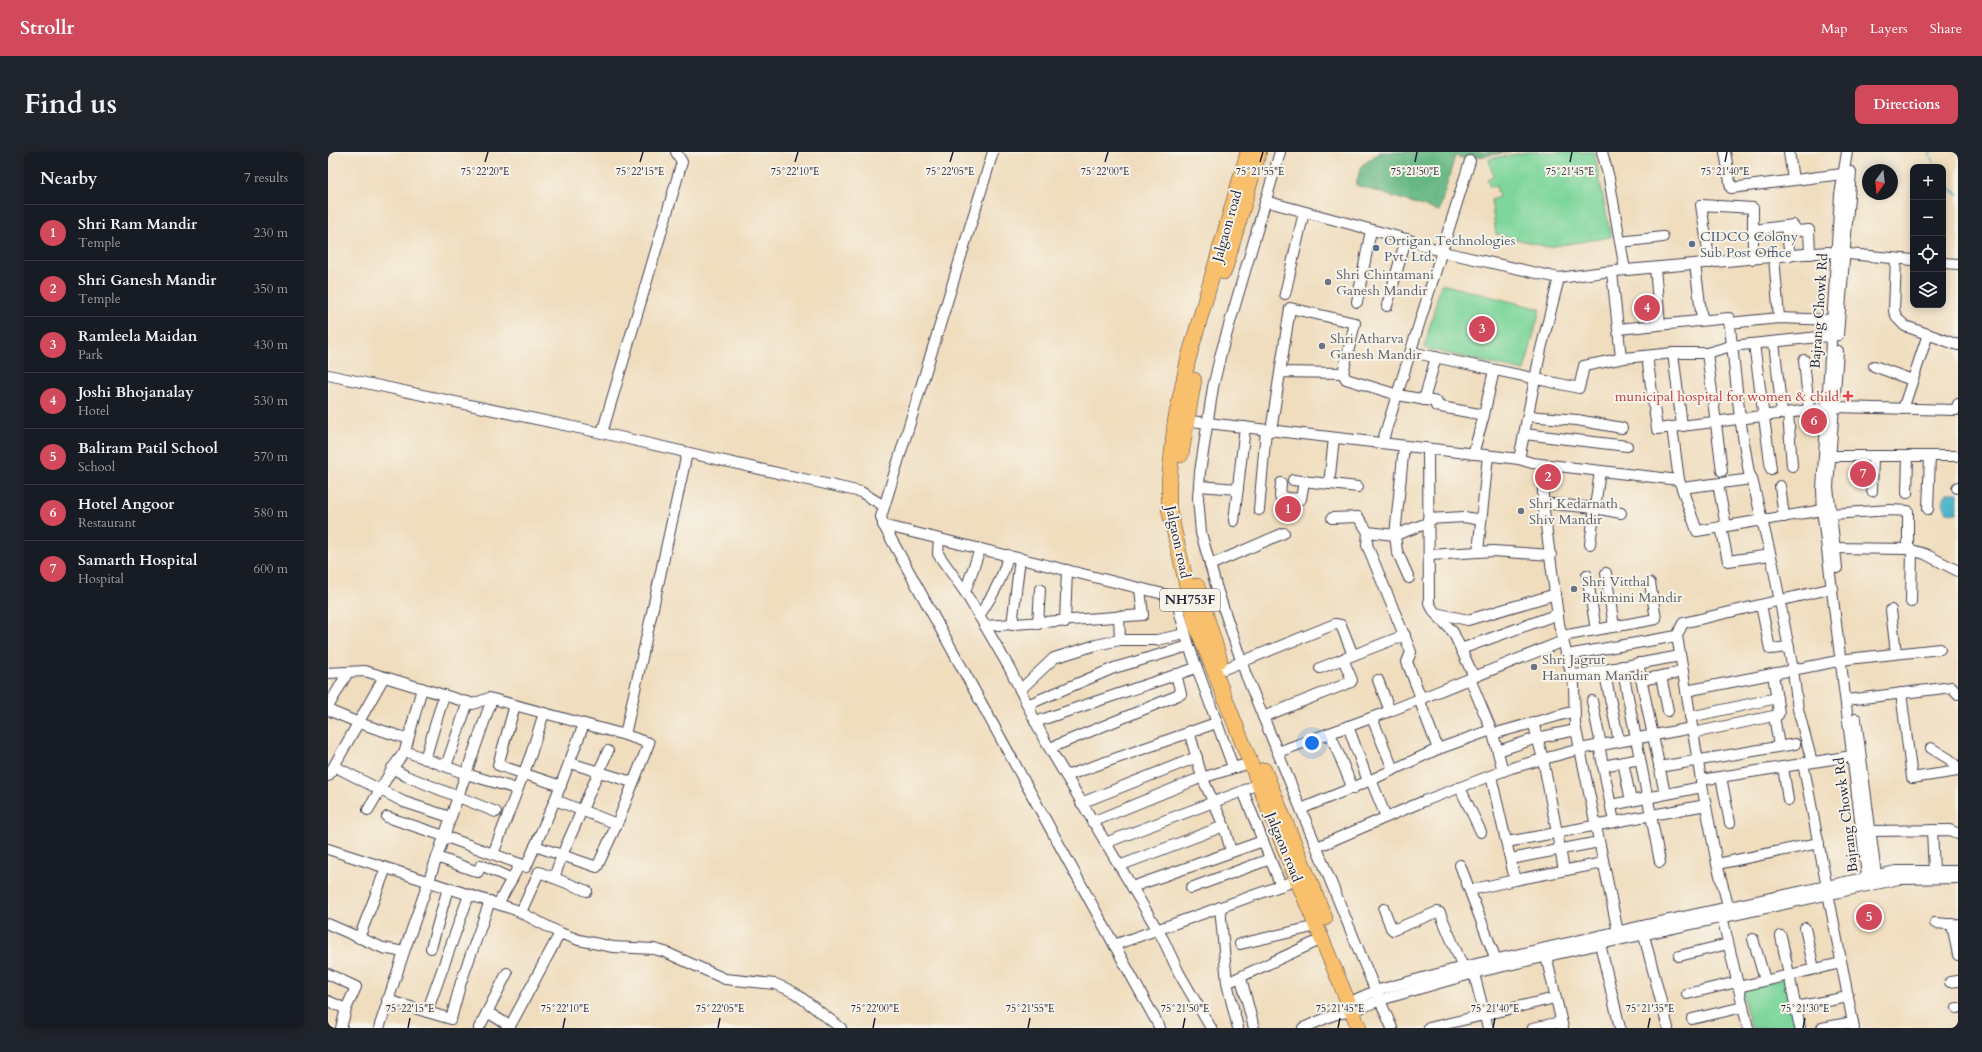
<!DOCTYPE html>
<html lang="en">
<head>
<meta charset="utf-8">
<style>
	:root { --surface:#171b24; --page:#20242c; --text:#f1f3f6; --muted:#9ea1a6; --line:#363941; --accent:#d1495b }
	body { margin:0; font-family:Cardo,serif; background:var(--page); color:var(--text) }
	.controls { position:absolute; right:12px; top:12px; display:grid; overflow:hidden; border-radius:8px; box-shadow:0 2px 10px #0003 }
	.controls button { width:36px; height:36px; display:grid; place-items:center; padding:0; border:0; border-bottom:1px solid var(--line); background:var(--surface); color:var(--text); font:20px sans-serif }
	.compass { position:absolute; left:1534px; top:12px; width:36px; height:36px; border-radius:50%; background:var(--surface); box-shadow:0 2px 10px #0003; rotate:195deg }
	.you { position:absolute; left:984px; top:591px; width:14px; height:14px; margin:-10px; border:3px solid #fff; border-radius:50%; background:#1a73e8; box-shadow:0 0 0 6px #1a73e833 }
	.badge { display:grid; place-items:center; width:26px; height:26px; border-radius:50%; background:var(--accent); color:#fff; font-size:13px; font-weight:700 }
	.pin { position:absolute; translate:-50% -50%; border:2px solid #fff; box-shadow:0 1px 4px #0006 }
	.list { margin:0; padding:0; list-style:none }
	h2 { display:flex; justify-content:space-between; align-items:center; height:52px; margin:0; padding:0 16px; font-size:17px }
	h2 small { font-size:13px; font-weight:400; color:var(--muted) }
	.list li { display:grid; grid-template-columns:26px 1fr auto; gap:12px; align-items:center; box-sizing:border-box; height:56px; padding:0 16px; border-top:1px solid var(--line) }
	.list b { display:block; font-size:15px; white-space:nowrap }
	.list p { margin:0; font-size:13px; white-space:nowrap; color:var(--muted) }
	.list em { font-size:13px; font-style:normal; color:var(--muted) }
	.icon { flex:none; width:22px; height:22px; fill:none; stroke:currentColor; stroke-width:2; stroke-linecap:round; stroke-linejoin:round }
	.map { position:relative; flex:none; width:1630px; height:876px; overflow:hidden; border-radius:8px }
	header { display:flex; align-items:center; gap:24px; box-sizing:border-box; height:56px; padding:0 20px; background:var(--accent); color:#fff }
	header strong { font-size:19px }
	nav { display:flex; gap:22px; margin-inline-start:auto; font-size:14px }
	.intro { display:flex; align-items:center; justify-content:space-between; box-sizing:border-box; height:96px; padding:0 24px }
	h1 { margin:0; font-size:28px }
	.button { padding:10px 18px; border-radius:8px; background:var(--accent); color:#fff; font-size:14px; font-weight:700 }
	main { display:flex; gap:24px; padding:0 24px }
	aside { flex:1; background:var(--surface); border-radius:8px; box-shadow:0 2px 10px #0003 }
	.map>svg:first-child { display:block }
	.green { fill:#7ed69b; stroke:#507c6b }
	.forest { fill:#66b783; stroke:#446c5f }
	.water { fill:#4eb7cb; stroke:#386c83 }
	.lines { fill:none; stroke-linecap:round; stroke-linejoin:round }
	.stream { stroke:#4eb7cb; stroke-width:2 }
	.minor-casing { stroke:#413e4f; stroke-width:12 }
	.highway-casing { stroke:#413e4f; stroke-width:16 }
	.minor { stroke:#fff; stroke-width:10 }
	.highway { stroke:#f8bf6c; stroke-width:15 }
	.ticks { fill:none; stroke:#22223b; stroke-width:1.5 }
	.service-dot { fill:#5c6f8a; stroke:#f7f3e8; stroke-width:1.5 }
	.worship-dot { fill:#6b7280; stroke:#f7f3e8; stroke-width:1.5 }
	.health-dot { fill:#e0444e; stroke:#f7f3e8; stroke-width:1.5 }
	.labels { text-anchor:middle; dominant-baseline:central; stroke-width:4; stroke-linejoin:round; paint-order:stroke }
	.shield { fill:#f7f3e8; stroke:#62616f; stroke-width:1 }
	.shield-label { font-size:13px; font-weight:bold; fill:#22223b }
	.street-label { font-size:14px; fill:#22223b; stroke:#f7f3e8 }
	.service-label { font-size:14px; fill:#4e5e75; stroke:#f7f3e8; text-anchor:start }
	.worship-label { font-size:14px; fill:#5b616d; stroke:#f7f3e8; text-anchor:start }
	.health-label { font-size:14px; fill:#be3a42; stroke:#f7f3e8; text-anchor:end }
	.ticks-label { font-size:10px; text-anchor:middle; fill:#22223b; stroke:#f7f3e8; stroke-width:4; stroke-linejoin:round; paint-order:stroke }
</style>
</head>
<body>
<header>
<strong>Strollr</strong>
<nav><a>Map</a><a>Layers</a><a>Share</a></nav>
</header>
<div class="intro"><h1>Find us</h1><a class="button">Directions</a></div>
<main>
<aside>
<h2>Nearby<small>7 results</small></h2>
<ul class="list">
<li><span class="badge">1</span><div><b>Shri Ram Mandir</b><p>Temple</p></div><em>230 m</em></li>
<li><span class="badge">2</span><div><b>Shri Ganesh Mandir</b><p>Temple</p></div><em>350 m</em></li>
<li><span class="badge">3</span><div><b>Ramleela Maidan</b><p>Park</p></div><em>430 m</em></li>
<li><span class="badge">4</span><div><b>Joshi Bhojanalay</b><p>Hotel</p></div><em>530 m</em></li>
<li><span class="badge">5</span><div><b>Baliram Patil School</b><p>School</p></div><em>570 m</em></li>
<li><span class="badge">6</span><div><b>Hotel Angoor</b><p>Restaurant</p></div><em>580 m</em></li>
<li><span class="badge">7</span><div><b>Samarth Hospital</b><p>Hospital</p></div><em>600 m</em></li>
</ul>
</aside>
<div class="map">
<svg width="1630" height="876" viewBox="0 0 1630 876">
	<rect width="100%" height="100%" fill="#f7f3e8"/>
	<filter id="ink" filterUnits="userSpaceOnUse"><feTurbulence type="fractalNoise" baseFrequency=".025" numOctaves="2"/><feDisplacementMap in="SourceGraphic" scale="8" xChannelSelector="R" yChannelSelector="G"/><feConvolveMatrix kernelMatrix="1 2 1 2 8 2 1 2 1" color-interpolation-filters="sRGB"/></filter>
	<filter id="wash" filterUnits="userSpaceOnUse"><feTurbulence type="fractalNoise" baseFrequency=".012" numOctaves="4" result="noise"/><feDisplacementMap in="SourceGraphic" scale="16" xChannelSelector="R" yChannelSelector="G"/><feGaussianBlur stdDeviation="0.9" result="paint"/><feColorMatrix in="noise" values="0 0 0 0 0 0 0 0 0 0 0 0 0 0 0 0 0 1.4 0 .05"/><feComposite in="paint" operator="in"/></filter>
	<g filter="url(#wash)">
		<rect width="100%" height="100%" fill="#f0ddbe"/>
		<g class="green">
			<polygon points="1199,0 1266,0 1283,85 1220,95 1168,82 1163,48 1171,45 1168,34 1162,35 1159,27 1165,24 1161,7"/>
			<polygon points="1113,132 1212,157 1196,219 1096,196"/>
			<polygon points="1460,825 1469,876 1423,876 1413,837"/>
		</g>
		<polygon class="forest" points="1052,0 1182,0 1143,6 1141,8 1127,4 1111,59 1028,33 1033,14"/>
		<path class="water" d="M1619,341H1630L1629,361L1619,360C1614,352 1614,348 1619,341Z"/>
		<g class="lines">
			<g class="stream">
				<polyline points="1602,0 1602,3"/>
				<polyline points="1604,6 1607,15"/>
				<polyline points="1615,32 1630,42"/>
			</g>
		</g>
	</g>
	<g filter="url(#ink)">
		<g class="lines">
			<g class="minor-casing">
				<g id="minor">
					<polyline points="665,0 553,365 556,374 832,876"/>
					<polyline points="952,0 893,201 885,235 872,320 870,346 873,381 889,437 918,523 1043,828 1064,876"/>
					<polyline points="1274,0 1281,26 1297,118"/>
					<polyline points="1397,0 1403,36 1522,21"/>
					<polyline points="1461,0 1465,28"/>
					<polyline points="1519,0 1512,43 1494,337 1495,365 1539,724 1546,731"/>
					<polyline points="937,49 1078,87 1115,100 1231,126 1276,120 1499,100 1585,108"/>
					<polyline points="1458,74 1462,104"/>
					<polyline points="1292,90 1335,85"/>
					<polyline points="1446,105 1451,166"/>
					<polyline points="1425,107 1425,78 1465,73 1469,79 1481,78 1482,102"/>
					<polyline points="1568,107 1566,159 1570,167 1577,174 1630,193"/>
					<polyline points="1382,111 1373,53 1425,56 1425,78"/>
					<polyline points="1615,111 1630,112"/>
					<polyline points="1367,112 1374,168"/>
					<polyline points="1327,116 1332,172"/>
					<polyline points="1284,120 1293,206"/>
					<polyline points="957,142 976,60"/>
					<polyline points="1029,150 1043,78"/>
					<polyline points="1059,154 1078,87"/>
					<polyline points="1401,171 1451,166 1505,168"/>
					<polyline points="1290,177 1401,166 1412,266 1421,321 1424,327 1445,413 1465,518 1470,557 1484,610"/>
					<polyline points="1510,183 1523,20"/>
					<polyline points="1446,190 1454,262"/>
					<polyline points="1426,192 1443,317"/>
					<polyline points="1083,200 1251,236 1256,214 1296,206 1345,201 1379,201 1403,194 1510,183"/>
					<polyline points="1345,201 1354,274"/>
					<polyline points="1379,201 1394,319"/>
					<polyline points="1319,204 1329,277 1506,255 1628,258 1630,252"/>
					<polyline points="1476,208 1481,258"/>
					<polyline points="1546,214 1584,228"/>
					<polyline points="1015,221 1018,227 1070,243 1109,250 1108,254 1156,263 1145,302"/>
					<polyline points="0,223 274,281 533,340 556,354"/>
					<polyline points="1096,248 1108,205"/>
					<polyline points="1575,257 1600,182"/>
					<polyline points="1460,261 1464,314"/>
					<polyline points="1156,263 1166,218"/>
					<polyline points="1200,264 1249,268 1294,276"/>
					<polyline points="854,268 1191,307 1204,311 1351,328 1369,379 1501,357"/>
					<polyline points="1344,275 1351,328"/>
					<polyline points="943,279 962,156 1027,171 1015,221 952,220"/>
					<polyline points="274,281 354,10 348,0"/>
					<polyline points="1196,282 1299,294"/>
					<polyline points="1054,291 1142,9"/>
					<polyline points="1076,294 1067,383 1069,399 1081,426"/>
					<polyline points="1100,297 1101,451 1107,461 1140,468 1228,442"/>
					<polyline points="1496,304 1628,304"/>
					<polyline points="1191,307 1213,197 1231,126"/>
					<polyline points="1215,313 1215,351 1231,472 1246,533 1247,573 1291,785"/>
					<polyline points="965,328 1030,335"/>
					<polyline points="953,331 952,345 973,347 976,329"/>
					<polyline points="1001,332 1006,286"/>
					<polyline points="1390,332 1398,374"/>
					<polyline points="871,334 910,337"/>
					<polyline points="1452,334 1456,365"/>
					<polyline points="1354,336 1424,327"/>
					<polyline points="1629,336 1630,335"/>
					<polyline points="1544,339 1545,304"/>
					<polyline points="1579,341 1580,304"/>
					<polyline points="1215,351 1267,356 1293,361"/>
					<polyline points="1600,357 1602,304"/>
					<polyline points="931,358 938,278"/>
					<polyline points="1503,362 1562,358 1580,359 1580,397"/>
					<polyline points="1004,366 1030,365 1040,380 1067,383 1100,371"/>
					<polyline points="1100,367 1136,365 1153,368"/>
					<polyline points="906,369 917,275"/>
					<polyline points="555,373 868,450"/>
					<polyline points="1393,375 1400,409 1442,403"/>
					<polyline points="1040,380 1039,393 1083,500 1079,510 1093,546"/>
					<polyline points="611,387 610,402 637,440 657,474 682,517 716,587 835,787 851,821 883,876"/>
					<polyline points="1262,392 1272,319"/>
					<polyline points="1501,396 1580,397 1597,402 1630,419"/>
					<polyline points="1150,400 1160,304"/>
					<polyline points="1102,403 1165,399 1223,403"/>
					<polyline points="882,413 956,381"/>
					<polyline points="1509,416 1500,335 1510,199"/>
					<polyline points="1278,421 1286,475"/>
					<polyline points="1259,423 1268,478"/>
					<polyline points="637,440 652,397"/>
					<polyline points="848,447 861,494 905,615"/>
					<polyline points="1583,450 1584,398"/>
					<polyline points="1433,453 1442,497 1461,495"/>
					<polyline points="1563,458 1568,501"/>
					<polyline points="1107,461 1125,480 1146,525"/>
					<path d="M651,464C664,444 675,427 680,403"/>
					<polyline points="737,470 739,418"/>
					<polyline points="710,472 712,437"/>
					<polyline points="684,473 692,406"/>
					<polyline points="657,474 815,463 812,437"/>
					<polyline points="1234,484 1328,467 1322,431"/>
					<polyline points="792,488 829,488 857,482"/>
					<polyline points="1133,497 1230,462"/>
					<polyline points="1239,503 1349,484"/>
					<polyline points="1310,511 1337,642"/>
					<polyline points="1294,514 1332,710"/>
					<polyline points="992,516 1077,483"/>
					<polyline points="896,517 1007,472 1013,473 1025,503"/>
					<polyline points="1276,518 1291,589"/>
					<polyline points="0,521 37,519 145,552 161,546 297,583 359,301"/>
					<polyline points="1243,524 1352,504"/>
					<polyline points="1333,524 1340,559"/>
					<polyline points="1142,527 1165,582 1175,619"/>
					<polyline points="1050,528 1062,559"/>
					<polyline points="1313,528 1355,520"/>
					<polyline points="94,536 77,599 138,622 189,637"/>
					<polyline points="692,538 726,506 768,493 792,488 791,464"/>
					<polyline points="1358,539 1520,507 1612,497"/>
					<polyline points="1573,541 1584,626 1630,619"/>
					<polyline points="1091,547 1110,597"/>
					<polyline points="1519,548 1624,535 1630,542"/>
					<polyline points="1264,549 1273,593"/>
					<polyline points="187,553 170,613 233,634"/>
					<polyline points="699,553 786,516 861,494"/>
					<polyline points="0,555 20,520"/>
					<polyline points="0,558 31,571 80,587"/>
					<polyline points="1446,564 1451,594"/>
					<polyline points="935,565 1023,530 1024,528 1015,507"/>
					<polyline points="1362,565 1449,546"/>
					<polyline points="1044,566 1065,617"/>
					<polyline points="1528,567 1548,723 1546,731"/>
					<polyline points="707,570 868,516"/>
					<polyline points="1205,570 1215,607 1236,718"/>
					<polyline points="1020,574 1040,629"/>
					<polyline points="861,579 874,625 896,674 903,699"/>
					<polyline points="1002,581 1025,637"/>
					<polyline points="1365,581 1450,563 1451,561 1445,522"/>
					<polyline points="1165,582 1247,559"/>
					<polyline points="1271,593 1286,670"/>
					<polyline points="722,596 853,542 848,522"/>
					<polyline points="1603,596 1621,607 1630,616"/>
					<polyline points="1170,599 1209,586 1248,578"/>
					<polyline points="950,600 1062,559 1235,489"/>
					<polyline points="97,607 116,543"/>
					<polyline points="1295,610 1303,649"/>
					<polyline points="242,611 304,630"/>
					<polyline points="1475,611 1526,876"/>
					<polyline points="6,614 56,525"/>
					<polyline points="118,614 140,550"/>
					<polyline points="1275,614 1312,607"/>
					<polyline points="1331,615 1467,592"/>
					<polyline points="1455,615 1460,648"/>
					<polyline points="64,616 78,624 168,660"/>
					<polyline points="0,624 6,614 76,650 122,665"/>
					<polyline points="738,624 888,571"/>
					<polyline points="1163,624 1187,728"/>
					<polyline points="1393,625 1402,671"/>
					<polyline points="1043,628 1110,597 1163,578"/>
					<polyline points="1373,628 1530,603"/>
					<polyline points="1132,636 1153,680"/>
					<polyline points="915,639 953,734"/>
					<polyline points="227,648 289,672 321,591 297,583"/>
					<polyline points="753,651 869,605"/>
					<polyline points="1283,653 1374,635"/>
					<polyline points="973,657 1043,628 1058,665"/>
					<polyline points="40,658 66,614 77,599"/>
					<polyline points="59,665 116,684 192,712"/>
					<polyline points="764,670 867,628 922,611"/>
					<polyline points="1604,678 1606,719"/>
					<polyline points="1542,679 1622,678 1630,682"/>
					<polyline points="1179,690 1378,653"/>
					<polyline points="777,691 915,639 931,631"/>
					<polyline points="207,694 269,715 289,672"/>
					<polyline points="989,695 1096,649 1183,616 1252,597 1364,576"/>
					<polyline points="0,697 188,758 232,781 251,788 285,795 326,797 337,800 397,827 447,832 457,836 467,841 513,876"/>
					<polyline points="165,702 203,602 216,561"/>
					<polyline points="109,705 150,720 153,713 184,727"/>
					<polyline points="1183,707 1271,690"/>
					<polyline points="1389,712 1491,691"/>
					<polyline points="1132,713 1168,808"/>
					<polyline points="791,714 896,674"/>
					<polyline points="198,715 227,648 256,572"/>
					<polyline points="226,726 234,703 280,599"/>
					<polyline points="804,735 935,689"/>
					<polyline points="863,736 942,707"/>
					<polyline points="1142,738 1187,728 1275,711"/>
					<polyline points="170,752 192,712 197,714"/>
					<polyline points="892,755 899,831 910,876"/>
					<polyline points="1056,757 1063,776 1065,778 1109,760 1112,761 1135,815"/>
					<polyline points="193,760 211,720 259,739"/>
					<polyline points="1402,761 1389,712 1373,628 1349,484 1355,471 1505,436"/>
					<polyline points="1394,764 1420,876"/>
					<polyline points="1607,771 1630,773"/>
					<polyline points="0,772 55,796 76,800"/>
					<polyline points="1624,772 1630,803"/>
					<polyline points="1314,776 1340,876"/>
					<polyline points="1477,776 1486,817"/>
					<polyline points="1453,784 1472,876"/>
					<polyline points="31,786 58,716"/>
					<polyline points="1425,787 1437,828"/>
					<polyline points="912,792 989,774"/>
					<polyline points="1272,792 1292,876"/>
					<polyline points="786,793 969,728"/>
					<polyline points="103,796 120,736"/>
					<polyline points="1218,804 1235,876"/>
					<polyline points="1351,804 1400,792"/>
					<polyline points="1144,814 1160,876"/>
					<polyline points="0,822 28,835 18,857 13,876"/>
					<polyline points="913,826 926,876"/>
					<polyline points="1622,830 1630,829"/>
					<polyline points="899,831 994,787"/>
					<polyline points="1410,835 1513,811"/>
					<polyline points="1359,842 1409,830"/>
					<polyline points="59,848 123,867 133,830 162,749"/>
					<polyline points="0,849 18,857"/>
					<polyline points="1017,855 1029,847 1047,839 1135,815 1327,771 1568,719 1630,719"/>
					<polyline points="1468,855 1520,845"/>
					<polyline points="1629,856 1630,856"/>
					<polyline points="99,860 141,743"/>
					<polyline points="159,860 182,874"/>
					<polyline points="1364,867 1415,855"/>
					<polyline points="51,876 76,800 164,547"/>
					<polyline points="151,876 179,821"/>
					<polyline points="181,876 232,781"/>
					<polyline points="975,876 1008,862 1025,859 1052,848 1146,821 1272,792 1571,727 1630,726"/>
					<polyline points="1101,876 1227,846"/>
					<polyline points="1205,876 1233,870"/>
					<polyline points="1494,876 1525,870"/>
				</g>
			</g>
			<g class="highway-casing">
				<g id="highway">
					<polyline points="920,0 860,208 847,270 841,330 841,357 868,473 967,723 1031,876"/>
					<polyline points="896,120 931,0"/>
					<polyline points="853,303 866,228"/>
					<polyline points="869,434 892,508"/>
					<polyline points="936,618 997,766"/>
				</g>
			</g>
			<use href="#minor" class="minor"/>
			<use href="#highway" class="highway"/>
		</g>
	</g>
	<path class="ticks" d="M157,10L160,0M312,10L315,0M467,10L470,0M622,10L625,0M777,10L780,0M932,10L935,0M1087,10L1089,0M1242,10L1244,0M1397,10L1399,0M80,876L82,866M235,876L237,866M390,876L392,866M545,876L547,866M700,876L702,866M855,876L857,866M1010,876L1012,866M1165,876L1167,866M1320,876L1322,866M1475,876L1477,866"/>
	<g class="service-dot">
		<circle cx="1364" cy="92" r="4"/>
		<circle cx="1048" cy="96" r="4"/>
	</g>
	<g class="worship-dot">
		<circle cx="1000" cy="130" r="4"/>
		<circle cx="994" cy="194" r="4"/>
		<circle cx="1193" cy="359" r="4"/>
		<circle cx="1246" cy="437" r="4"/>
		<circle cx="1206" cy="515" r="4"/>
	</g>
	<path class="health-dot" d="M1518 238h4v4h4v4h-4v4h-4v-4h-4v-4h4z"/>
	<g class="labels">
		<rect class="shield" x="832" y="437" width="60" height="22" rx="3"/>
		<g class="shield-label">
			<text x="862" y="448">NH753F</text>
		</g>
		<g class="street-label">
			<text transform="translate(899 74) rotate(-74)">Jalgaon road</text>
			<text transform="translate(1491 159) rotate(-86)">Bajrang Chowk Rd</text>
			<text transform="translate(850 390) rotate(78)">Jalgaon road</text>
			<text transform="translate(1518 663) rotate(-97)">Bajrang Chowk Rd</text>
			<text transform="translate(956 695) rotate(68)">Jalgaon road</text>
		</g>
		<g class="service-label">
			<text x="1372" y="84">CIDCO Colony<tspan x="1372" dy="16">Sub Post Office</tspan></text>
			<text x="1056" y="88">Ortigan Technologies<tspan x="1056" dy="16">Pvt. Ltd.</tspan></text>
		</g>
		<g class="worship-label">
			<text x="1008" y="122">Shri Chintamani<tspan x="1008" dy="16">Ganesh Mandir</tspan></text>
			<text x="1002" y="186">Shri Atharva<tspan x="1002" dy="16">Ganesh Mandir</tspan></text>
			<text x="1201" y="351">Shri Kedarnath<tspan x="1201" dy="16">Shiv Mandir</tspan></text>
			<text x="1254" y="429">Shri Vitthal<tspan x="1254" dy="16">Rukmini Mandir</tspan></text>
			<text x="1214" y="507">Shri Jagrut<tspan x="1214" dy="16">Hanuman Mandir</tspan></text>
		</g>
		<g class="health-label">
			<text x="1511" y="244">municipal hospital for women &amp; child</text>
		</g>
	</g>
	<g class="ticks-label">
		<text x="157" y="23">75°22'20"E</text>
		<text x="312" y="23">75°22'15"E</text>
		<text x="467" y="23">75°22'10"E</text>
		<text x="622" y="23">75°22'05"E</text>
		<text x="777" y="23">75°22'00"E</text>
		<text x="932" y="23">75°21'55"E</text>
		<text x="1087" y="23">75°21'50"E</text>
		<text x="1242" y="23">75°21'45"E</text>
		<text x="1397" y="23">75°21'40"E</text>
		<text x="82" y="860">75°22'15"E</text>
		<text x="237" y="860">75°22'10"E</text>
		<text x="392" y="860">75°22'05"E</text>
		<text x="547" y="860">75°22'00"E</text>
		<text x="702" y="860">75°21'55"E</text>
		<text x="857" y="860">75°21'50"E</text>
		<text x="1012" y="860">75°21'45"E</text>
		<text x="1167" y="860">75°21'40"E</text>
		<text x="1322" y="860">75°21'35"E</text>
		<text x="1477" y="860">75°21'30"E</text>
	</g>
</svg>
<div class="controls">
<button>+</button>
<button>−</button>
<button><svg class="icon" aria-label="locate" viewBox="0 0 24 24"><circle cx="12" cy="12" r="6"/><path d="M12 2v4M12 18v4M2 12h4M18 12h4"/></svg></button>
<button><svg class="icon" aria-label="layers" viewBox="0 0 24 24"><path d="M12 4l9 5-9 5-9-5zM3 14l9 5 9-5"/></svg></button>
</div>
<svg class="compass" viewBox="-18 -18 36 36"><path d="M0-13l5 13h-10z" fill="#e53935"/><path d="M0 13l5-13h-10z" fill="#9ea1a6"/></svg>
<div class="you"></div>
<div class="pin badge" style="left:960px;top:357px">1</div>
<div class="pin badge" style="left:1220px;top:325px">2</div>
<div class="pin badge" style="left:1154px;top:177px">3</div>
<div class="pin badge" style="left:1319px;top:156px">4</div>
<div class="pin badge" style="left:1541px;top:765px">5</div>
<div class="pin badge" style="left:1486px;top:269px">6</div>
<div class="pin badge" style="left:1535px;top:322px">7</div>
</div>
</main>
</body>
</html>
